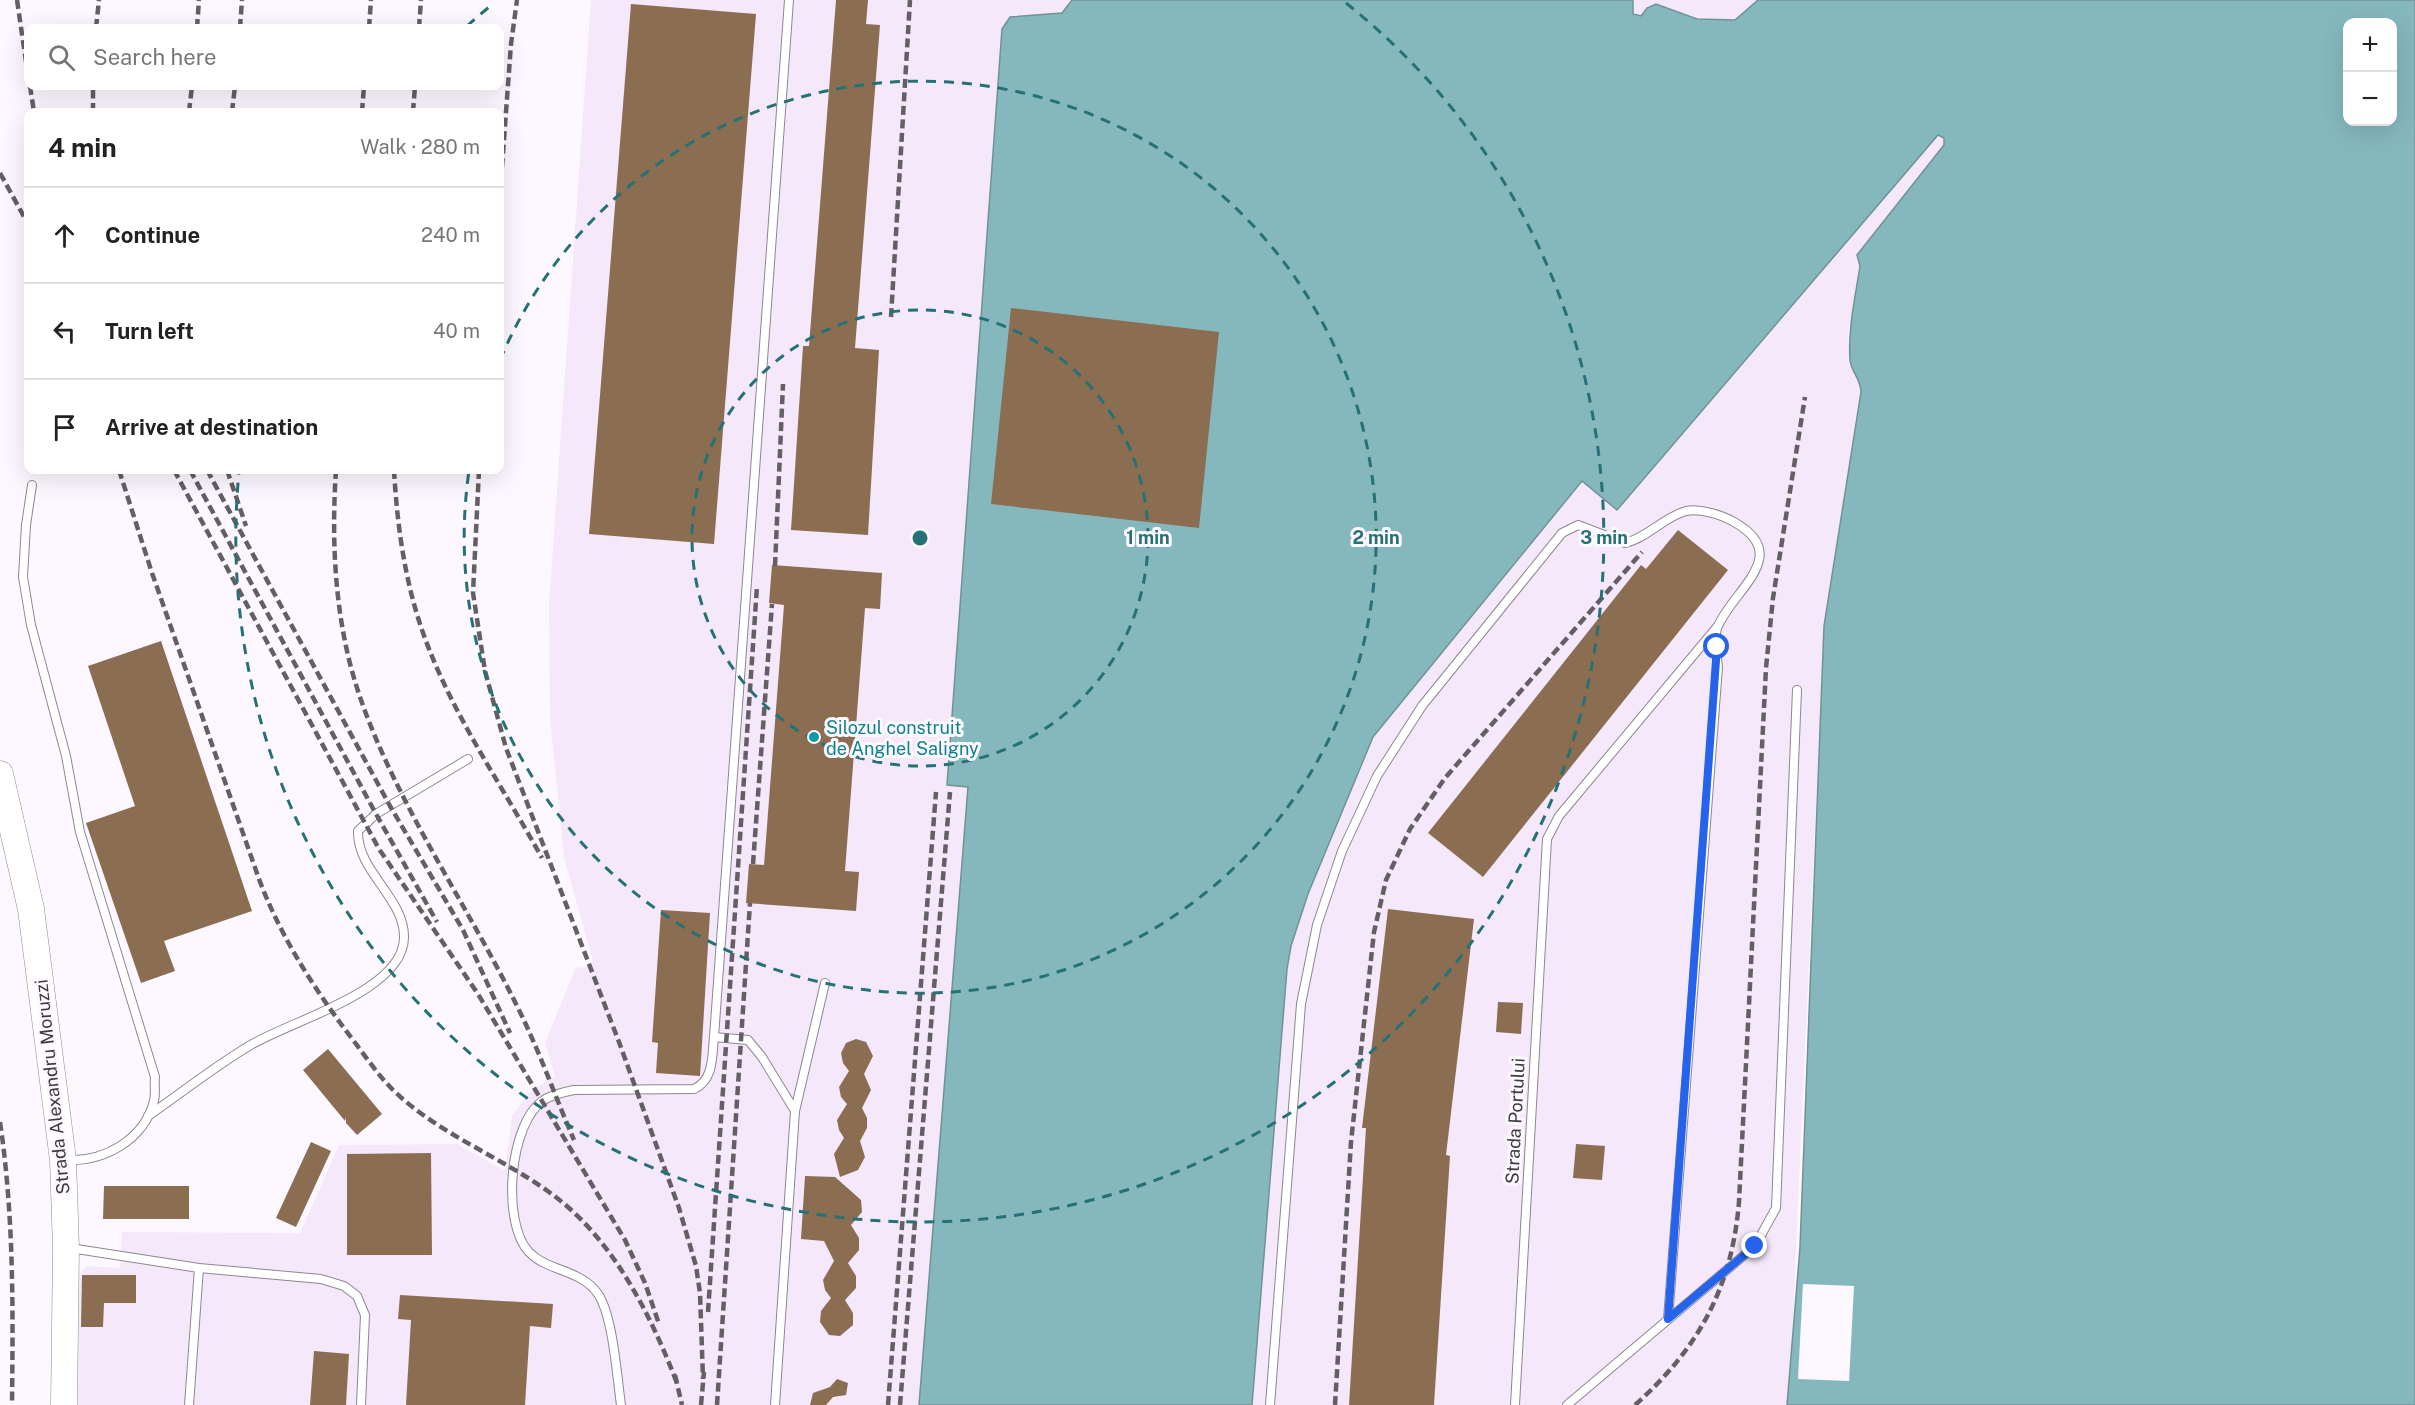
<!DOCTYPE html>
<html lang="en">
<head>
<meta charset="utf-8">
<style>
	:root { --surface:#fff; --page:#f6f6f6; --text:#222; --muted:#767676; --line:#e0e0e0 }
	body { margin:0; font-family:"Public Sans",sans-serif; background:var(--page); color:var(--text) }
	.controls { position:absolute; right:18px; top:18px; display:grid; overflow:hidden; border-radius:12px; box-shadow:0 6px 24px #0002 }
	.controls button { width:54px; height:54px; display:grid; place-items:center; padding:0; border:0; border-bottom:2px solid var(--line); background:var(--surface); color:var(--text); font:30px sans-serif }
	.stop { position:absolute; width:18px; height:18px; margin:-14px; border:4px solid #2563eb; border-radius:50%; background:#fff }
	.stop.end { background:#2563eb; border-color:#fff; box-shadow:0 2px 6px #0008 }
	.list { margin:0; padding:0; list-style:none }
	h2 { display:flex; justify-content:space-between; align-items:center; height:78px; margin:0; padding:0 24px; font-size:26px }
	h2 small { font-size:20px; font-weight:400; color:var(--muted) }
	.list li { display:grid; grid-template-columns:39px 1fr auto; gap:18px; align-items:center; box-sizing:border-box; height:96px; padding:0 24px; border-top:2px solid var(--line) }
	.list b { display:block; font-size:22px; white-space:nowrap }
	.list em { font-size:20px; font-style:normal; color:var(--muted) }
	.icon { flex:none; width:33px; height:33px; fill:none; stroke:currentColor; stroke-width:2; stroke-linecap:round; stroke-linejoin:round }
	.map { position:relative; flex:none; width:2415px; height:1405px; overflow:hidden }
	.search { position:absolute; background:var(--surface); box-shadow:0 6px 24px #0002; left:24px; top:24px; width:480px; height:66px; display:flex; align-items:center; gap:15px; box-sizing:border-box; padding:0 21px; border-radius:12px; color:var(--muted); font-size:22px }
	.panel { position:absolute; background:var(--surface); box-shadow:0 6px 24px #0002; left:24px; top:108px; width:480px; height:366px; border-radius:12px }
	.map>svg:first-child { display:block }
	.built { fill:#f5e8fa }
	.water { fill:#85b8bd; stroke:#709297; stroke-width:1.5; fill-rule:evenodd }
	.pier { fill:#fdf8ff }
	.building { fill:#8b6d52 }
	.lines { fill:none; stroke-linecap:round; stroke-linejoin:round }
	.lane-casing { stroke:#8e8690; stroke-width:10 }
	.primary-casing { stroke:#8e8690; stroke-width:27 }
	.lane { stroke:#fff; stroke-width:8 }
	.primary { stroke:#fff; stroke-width:26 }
	.rail { stroke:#635f64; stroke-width:4.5; stroke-dasharray:9 4.5; stroke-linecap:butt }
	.route { stroke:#2563eb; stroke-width:8 }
	.ring { fill:none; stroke:#267176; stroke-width:3; stroke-dasharray:10 8 }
	.culture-dot { fill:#0f9aa8; stroke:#fdf8ff; stroke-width:2 }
	.labels { text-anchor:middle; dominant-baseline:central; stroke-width:6; stroke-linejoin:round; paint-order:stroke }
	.culture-label { font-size:18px; fill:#0d838f; stroke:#fdf8ff; text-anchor:start }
	.street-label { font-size:18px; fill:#3e3b3f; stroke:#fdf8ff }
	.centre { fill:#267176; stroke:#fdf8ff; stroke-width:3 }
	.ring-label { font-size:18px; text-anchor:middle; font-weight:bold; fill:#267176; stroke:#fdf8ff; stroke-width:6; stroke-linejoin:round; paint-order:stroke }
</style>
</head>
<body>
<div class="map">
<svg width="2415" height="1405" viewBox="0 0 2415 1405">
	<rect width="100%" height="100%" fill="#fdf8ff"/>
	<polygon class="built" points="591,0 1758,0 1736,20 1933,137 1938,135 1944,138 1944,144 1860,260 1848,334 1851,364 1860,381 1861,392 1824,626 1789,1405 78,1405 79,1275 86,1266 120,1268 122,1232 300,1233 339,1145 457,1144 505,1171 512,1116 530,1091 555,1076 545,1043 576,967 583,968 593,962 564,857 550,720 549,605"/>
	<path class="water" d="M1072,0H1633V14L1641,16L1647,8L1656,4L1697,19L1735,20L1758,0H2415V1405H1787L1800,1247L1824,626L1861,392C1861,379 1851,372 1850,360C1848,328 1855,298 1860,266L1857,255L1944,145V138L1938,135L1617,510L1582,481L1373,737L1308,894L1291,946L1287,969L1252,1405H919L968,787L947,785L1002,29L1010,17L1062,13ZM2348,22H2392V122H2348Z"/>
	<polygon class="pier" points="1803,1284 1854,1286 1849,1381 1798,1379"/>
	<g class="building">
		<polygon points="836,0 868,0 866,24 880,25 855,348 879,350 868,535 791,530 803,346 809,346"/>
		<polygon points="631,4 756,14 714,544 589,534"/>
		<polygon points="1011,308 1219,332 1199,528 991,504"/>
		<polygon points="1678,530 1728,570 1483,877 1428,833 1641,565 1646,569"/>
		<polygon points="772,565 882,573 880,609 865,608 845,871 859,872 856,911 746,903 749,864 764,865 784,605 769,603"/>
		<polygon points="161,641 252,911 164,941 175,971 141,983 86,823 135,806 88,666"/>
		<polygon points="1388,909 1474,919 1446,1155 1450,1156 1434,1405 1349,1405 1366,1128 1362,1128"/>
		<polygon points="661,910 710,913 700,1076 656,1073 658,1043 652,1042"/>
		<polygon points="1498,1002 1523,1003 1521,1034 1496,1032"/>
		<polygon points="856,1039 866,1042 873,1056 864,1074 871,1090 862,1108 867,1118 867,1128 860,1141 865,1157 858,1170 840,1177 834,1154 844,1138 839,1130 837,1120 847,1104 841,1097 839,1087 849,1071 843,1063 841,1053 846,1043"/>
		<polygon points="328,1049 382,1114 357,1135 346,1123 346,1117 345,1121 303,1070"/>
		<polygon points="311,1142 331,1151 296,1227 276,1218"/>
		<polygon points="1576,1144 1605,1146 1602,1180 1573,1178"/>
		<polygon points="431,1153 432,1255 347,1255 347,1154"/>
		<polygon points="805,1176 835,1177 861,1200 862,1212 851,1225 859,1238 859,1250 848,1263 856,1276 856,1288 845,1300 853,1313 853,1325 840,1336 829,1335 820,1322 821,1311 831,1298 825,1290 823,1280 834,1261 824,1241 801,1239"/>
		<polygon points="104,1186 189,1186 189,1219 103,1219"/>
		<polygon points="82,1275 136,1275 136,1303 104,1303 103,1327 81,1327"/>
		<polygon points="400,1295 553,1304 551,1328 530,1326 525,1405 406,1405 411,1320 398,1319"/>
		<polygon points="314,1351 349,1354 346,1405 310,1405"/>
		<polygon points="837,1379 848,1383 846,1395 833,1397 826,1405 810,1405 813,1393 830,1387"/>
	</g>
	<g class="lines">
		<g class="lane-casing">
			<g id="lane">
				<path d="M32,485L26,525L23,577L31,625L66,756L80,832L155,1077C154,1084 156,1093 154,1101C144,1140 104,1162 66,1160"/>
				<polyline points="714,1037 789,0"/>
				<path d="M148,1116C181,1093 214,1067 249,1046C289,1021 403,992 404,938C405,898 357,872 358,831L376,814L468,759"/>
				<polyline points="70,1248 199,1268 321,1279 344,1286 357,1296 365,1315 361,1405"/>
				<polyline points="189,1405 199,1268"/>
				<path d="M621,1405C617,1377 613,1316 598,1294C581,1269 548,1272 529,1252C501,1223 509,1122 544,1100C553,1094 564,1092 574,1090L694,1089C714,1080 712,1056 714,1037L748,1040L762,1057L795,1111"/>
				<polyline points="775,1405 795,1111 825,983"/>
				<path d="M1270,1405L1301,1004L1317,925L1342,851L1377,776L1422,706L1562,533L1578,525L1625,543C1647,538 1664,517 1686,511C1700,508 1722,515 1734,522C1793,555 1734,589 1718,626C1713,636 1717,656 1718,667L1668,1319"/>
				<polyline points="1515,1405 1547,839 1559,816 1717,627"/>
				<polyline points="1567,1405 1755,1246 1776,1208 1797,690"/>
			</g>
		</g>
		<g class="primary-casing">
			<polyline id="primary" points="0,774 31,909 63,1160 66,1248 64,1405"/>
		</g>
		<use href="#lane" class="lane"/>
		<use href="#primary" class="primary"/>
		<g class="rail">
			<polyline points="17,0 28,75"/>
			<polyline points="96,28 99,0"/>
			<polyline points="197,28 199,0"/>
			<polyline points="240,28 242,0"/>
			<polyline points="369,28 371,0"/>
			<polyline points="419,28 421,0"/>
			<polyline points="30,86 34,112"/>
			<polyline points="93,112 93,86"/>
			<polyline points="189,112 192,86"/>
			<polyline points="232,112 235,86"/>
			<polyline points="362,112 364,86"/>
			<polyline points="413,112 415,86"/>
			<polyline points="0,173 28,224"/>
			<polyline points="500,194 511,44 517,0"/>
			<polyline points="891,317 910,0"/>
			<path d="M119,470L152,573L259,879C281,938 315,990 353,1040C366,1057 378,1075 393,1090C437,1133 499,1156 549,1192C612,1237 650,1313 677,1383"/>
			<polyline points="174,470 379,849 478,994 625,1240 645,1283 659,1324"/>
			<polyline points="190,470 376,814 437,922"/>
			<polyline points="207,470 390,806 463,930 510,1033"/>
			<polyline points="227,470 246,526"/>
			<path d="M336,470C331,544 335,623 359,694C394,799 466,903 515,1002C538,1047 554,1094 574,1140"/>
			<path d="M394,470C397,523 404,576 421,627C449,710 500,782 542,858"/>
			<polyline points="479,470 473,593 485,671 506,748 619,1042 679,1208 696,1266 700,1293 703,1379"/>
			<polyline points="775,566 783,384"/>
			<polyline points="753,864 772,604"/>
			<path d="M0,1122C14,1216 13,1310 12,1405"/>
			<polyline points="708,1312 757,586"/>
			<polyline points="675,1375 682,1405"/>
			<polyline points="701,1405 704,1372"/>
			<polyline points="717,1405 750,903"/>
			<polyline points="888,1405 936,792"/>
			<polyline points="900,1405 950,792"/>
			<polyline points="1335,1405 1351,1142 1374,932 1386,880 1410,829 1445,778 1642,552"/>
			<path d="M1635,1405C1699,1348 1732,1287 1739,1202L1766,668L1773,598L1805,397"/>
		</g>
	</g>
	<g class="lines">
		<polyline class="route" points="1717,647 1668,1319 1755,1246"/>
	</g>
	<g class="ring">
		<circle cx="920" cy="538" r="228"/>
		<path d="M500 360A456 456 0 1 1 469 471"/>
		<path d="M467 26A684 684 0 0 1 494 3M1346 3A684 684 0 1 1 239 472"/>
	</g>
	<circle class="culture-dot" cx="814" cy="737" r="6"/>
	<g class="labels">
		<g class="culture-label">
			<text x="826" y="727">Silozul construit<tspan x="826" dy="21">de Anghel Saligny</tspan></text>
		</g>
		<g class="street-label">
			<text transform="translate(52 1087) rotate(-96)">Strada Alexandru Moruzzi</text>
			<text transform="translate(1515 1121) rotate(-87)">Strada Portului</text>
		</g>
	</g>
	<circle cx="920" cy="538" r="9" class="centre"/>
	<g class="ring-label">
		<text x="1148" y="544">1 min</text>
		<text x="1376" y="544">2 min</text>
		<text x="1604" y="544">3 min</text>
	</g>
</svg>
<div class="controls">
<button>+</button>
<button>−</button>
</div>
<div class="stop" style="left:1717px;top:647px"></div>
<div class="stop end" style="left:1755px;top:1246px"></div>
<div class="search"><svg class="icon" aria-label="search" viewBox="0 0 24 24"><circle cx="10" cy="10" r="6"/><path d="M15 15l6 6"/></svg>Search here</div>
<section class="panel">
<h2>4 min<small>Walk · 280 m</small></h2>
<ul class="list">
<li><svg class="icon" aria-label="ahead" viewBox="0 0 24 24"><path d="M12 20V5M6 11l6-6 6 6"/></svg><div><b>Continue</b></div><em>240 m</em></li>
<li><svg class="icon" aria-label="left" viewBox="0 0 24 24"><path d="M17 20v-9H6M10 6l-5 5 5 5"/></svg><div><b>Turn left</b></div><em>40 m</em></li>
<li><svg class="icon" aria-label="arrive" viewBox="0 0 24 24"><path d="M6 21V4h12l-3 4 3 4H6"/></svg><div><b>Arrive at destination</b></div></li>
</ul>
</section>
</div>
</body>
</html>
